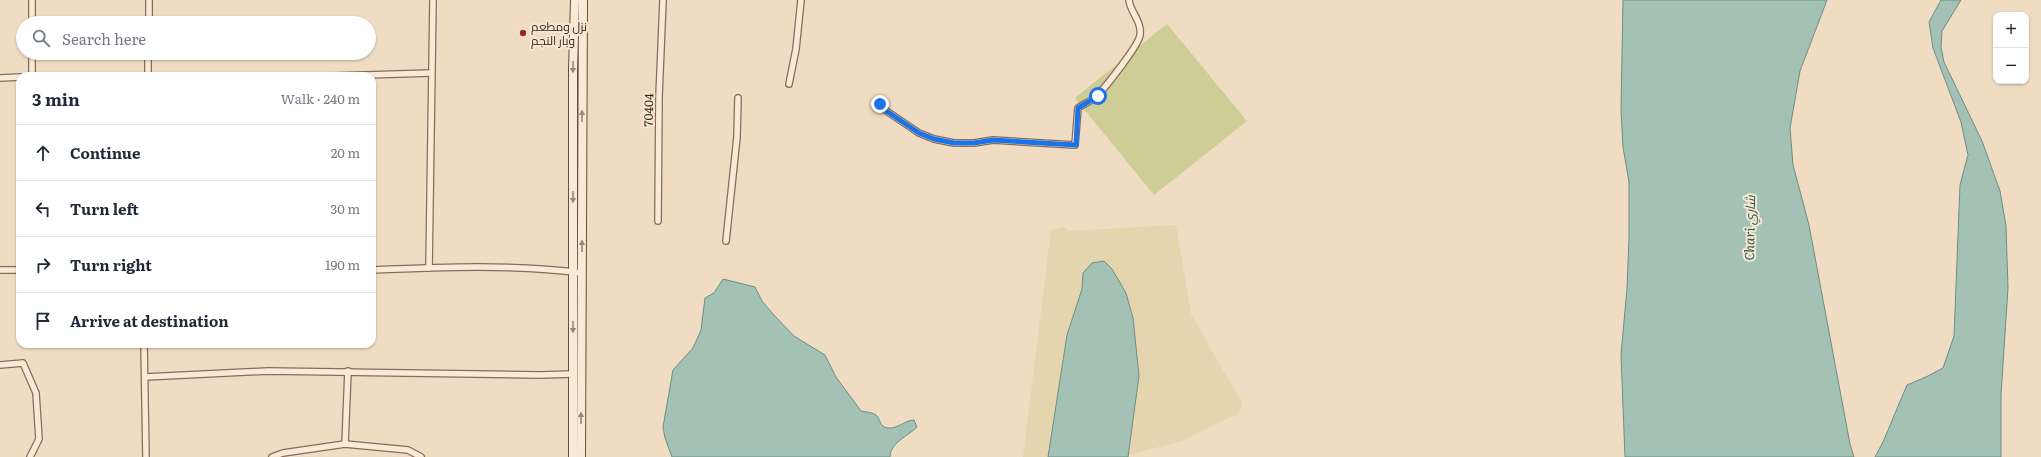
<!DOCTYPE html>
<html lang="en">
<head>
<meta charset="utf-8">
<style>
	:root { --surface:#fff; --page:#f6f6f7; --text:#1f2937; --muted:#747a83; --line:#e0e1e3 }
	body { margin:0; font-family:Literata,Cairo,serif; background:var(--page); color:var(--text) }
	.controls { position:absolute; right:12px; top:12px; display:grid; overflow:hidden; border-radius:8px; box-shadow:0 1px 3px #0004 }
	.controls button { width:36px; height:36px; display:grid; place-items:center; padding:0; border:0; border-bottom:1px solid var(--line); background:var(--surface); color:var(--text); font:20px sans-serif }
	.stop { position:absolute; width:12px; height:12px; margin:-9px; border:3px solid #1a73e8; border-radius:50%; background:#fff }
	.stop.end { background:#1a73e8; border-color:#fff; box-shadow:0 1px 4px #0008 }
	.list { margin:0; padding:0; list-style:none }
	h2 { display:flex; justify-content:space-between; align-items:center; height:52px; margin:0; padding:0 16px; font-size:17px }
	h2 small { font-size:13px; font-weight:400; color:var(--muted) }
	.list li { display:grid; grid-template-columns:26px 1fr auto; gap:12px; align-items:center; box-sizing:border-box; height:56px; padding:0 16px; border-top:1px solid var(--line) }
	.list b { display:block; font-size:15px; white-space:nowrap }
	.list em { font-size:13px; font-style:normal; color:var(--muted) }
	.icon { flex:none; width:22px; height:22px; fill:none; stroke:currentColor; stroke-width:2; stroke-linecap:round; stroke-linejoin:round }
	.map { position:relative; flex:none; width:2041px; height:457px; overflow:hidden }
	.search { position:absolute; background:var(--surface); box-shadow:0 1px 3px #0004; left:16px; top:16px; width:360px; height:44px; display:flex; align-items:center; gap:10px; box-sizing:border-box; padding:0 14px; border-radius:22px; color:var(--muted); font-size:15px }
	.panel { position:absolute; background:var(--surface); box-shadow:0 1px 3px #0004; left:16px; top:72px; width:360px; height:276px; border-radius:12px }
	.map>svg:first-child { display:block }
	.farmland { fill:#e4d5af }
	.green { fill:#cdcd95 }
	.water { fill:#a4c1b5; stroke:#6b8f82 }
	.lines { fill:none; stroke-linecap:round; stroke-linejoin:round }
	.minor-casing { stroke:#886c59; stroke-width:8 }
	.secondary-casing { stroke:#6a4e3c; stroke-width:10 }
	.minor { stroke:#f9ead5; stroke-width:5.5 }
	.secondary { stroke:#f9ead5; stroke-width:8 }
	.oneway { fill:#988879 }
	.route { stroke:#1a73e8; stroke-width:5 }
	.poi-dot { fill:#982836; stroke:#f6e7d1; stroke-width:1.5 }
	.labels { text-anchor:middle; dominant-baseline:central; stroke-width:4; stroke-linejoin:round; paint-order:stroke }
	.poi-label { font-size:12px; fill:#38271d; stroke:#f6e7d1; text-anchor:start }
	.street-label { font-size:12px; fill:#38271d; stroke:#f6e7d1 }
	.water-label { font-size:13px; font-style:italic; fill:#2c5850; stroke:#f6e7d1 }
</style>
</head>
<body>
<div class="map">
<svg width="2041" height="457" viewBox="0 0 2041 457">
	<rect width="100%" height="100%" fill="#efdcc2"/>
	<polygon class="farmland" points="1176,225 1191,314 1242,403 1239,415 1228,418 1182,441 1121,457 1023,457 1051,230 1064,227 1069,231"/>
	<polygon class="green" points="1167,24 1247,121 1154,195 1075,98"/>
	<g class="water">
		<polygon points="1623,0 1827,0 1800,71 1790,128 1793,165 1809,225 1850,444 1854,457 1625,457 1621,355 1627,288 1629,238 1629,182 1623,147 1621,110"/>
		<polygon points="1941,0 1961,0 1942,31 1941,47 1944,62 1982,141 2000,191 2006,226 2008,288 2001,395 2001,457 1875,457 1883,442 1907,385 1928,376 1943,368 1954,336 1960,185 1968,155 1961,122 1933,48 1929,22"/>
		<polygon points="1104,261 1112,269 1126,293 1133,318 1139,376 1128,457 1048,457 1067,335 1082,289 1083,273 1092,263"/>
		<path d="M723,279L755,287L762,301L772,313L794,336L825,355L836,377L861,411C865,412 872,412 876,415C881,419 879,427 888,428C898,429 905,420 914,420L917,427C908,436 890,443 890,457H672L665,438L663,427L673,370L693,348L701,330L705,298L714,293Z"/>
	</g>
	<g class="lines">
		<g class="minor-casing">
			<g id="minor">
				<polyline points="32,23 32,0"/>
				<polyline points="149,23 149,0"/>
				<polyline points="32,76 32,53"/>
				<polyline points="148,76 148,53"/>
				<polyline points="333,76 431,73"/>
				<polyline points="0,78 20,77"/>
				<polyline points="789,84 796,49 801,0"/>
				<path d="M880,104L885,110L919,133L934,139L954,143H974L993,140L1075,145L1078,108C1084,104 1093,100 1098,95C1107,85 1139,45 1140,35C1142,21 1130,12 1129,0"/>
				<polyline points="658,221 659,97 663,0"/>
				<polyline points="726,241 737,137 738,98"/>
				<polyline points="429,268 433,0"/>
				<polyline points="0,270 20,270"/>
				<path d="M372,270C442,267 513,264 582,273"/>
				<polyline points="144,344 146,457"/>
				<polyline points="0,365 23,363 36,393 39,439 30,457"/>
				<polyline points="145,377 268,371 540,375 573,374"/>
				<polyline points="345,444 348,371"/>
				<polyline points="272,457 283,453 345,444 408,450 421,457"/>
			</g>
		</g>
		<g class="secondary-casing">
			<g id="secondary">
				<polyline points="573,457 573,70 575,0"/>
				<polyline points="581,457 583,0"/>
			</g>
		</g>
		<use href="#minor" class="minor"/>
		<use href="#secondary" class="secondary"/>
	</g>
	<defs><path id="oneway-solid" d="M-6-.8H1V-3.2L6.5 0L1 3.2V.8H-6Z"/></defs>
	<g class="oneway">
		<use href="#oneway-solid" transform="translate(573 67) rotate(91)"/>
		<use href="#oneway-solid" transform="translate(582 116) rotate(-90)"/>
		<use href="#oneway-solid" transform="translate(573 197) rotate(90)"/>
		<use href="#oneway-solid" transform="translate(582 246) rotate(-90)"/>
		<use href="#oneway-solid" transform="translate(573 327) rotate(90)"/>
		<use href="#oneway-solid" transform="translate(581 418) rotate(-90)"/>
	</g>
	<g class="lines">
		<polyline class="route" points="880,104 885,110 919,133 934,139 954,143 974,143 993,140 1076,145 1078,108 1098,96"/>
	</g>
	<circle class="poi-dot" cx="523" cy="33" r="4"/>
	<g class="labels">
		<g class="poi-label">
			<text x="531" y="26">نزل ومطعم<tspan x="531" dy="14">وبار النجم</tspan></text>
		</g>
		<g class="street-label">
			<text transform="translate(648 110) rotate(-89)">70404</text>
		</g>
		<g class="water-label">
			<text transform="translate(1749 228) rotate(-89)">Chari شاري</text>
		</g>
	</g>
</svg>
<div class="controls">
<button>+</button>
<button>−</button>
</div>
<div class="stop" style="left:1098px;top:96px"></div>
<div class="stop end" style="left:880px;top:104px"></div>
<div class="search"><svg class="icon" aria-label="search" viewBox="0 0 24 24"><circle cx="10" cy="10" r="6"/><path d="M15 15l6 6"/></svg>Search here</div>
<section class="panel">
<h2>3 min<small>Walk · 240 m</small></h2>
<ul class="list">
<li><svg class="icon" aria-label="ahead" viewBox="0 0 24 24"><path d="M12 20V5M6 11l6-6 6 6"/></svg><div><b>Continue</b></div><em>20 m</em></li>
<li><svg class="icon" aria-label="left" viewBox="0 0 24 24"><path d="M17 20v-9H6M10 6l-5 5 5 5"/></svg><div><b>Turn left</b></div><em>30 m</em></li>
<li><svg class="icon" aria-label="right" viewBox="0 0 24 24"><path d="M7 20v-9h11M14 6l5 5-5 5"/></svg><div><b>Turn right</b></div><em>190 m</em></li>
<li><svg class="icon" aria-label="arrive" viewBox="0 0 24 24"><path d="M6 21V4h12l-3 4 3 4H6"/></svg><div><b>Arrive at destination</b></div></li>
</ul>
</section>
</div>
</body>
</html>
